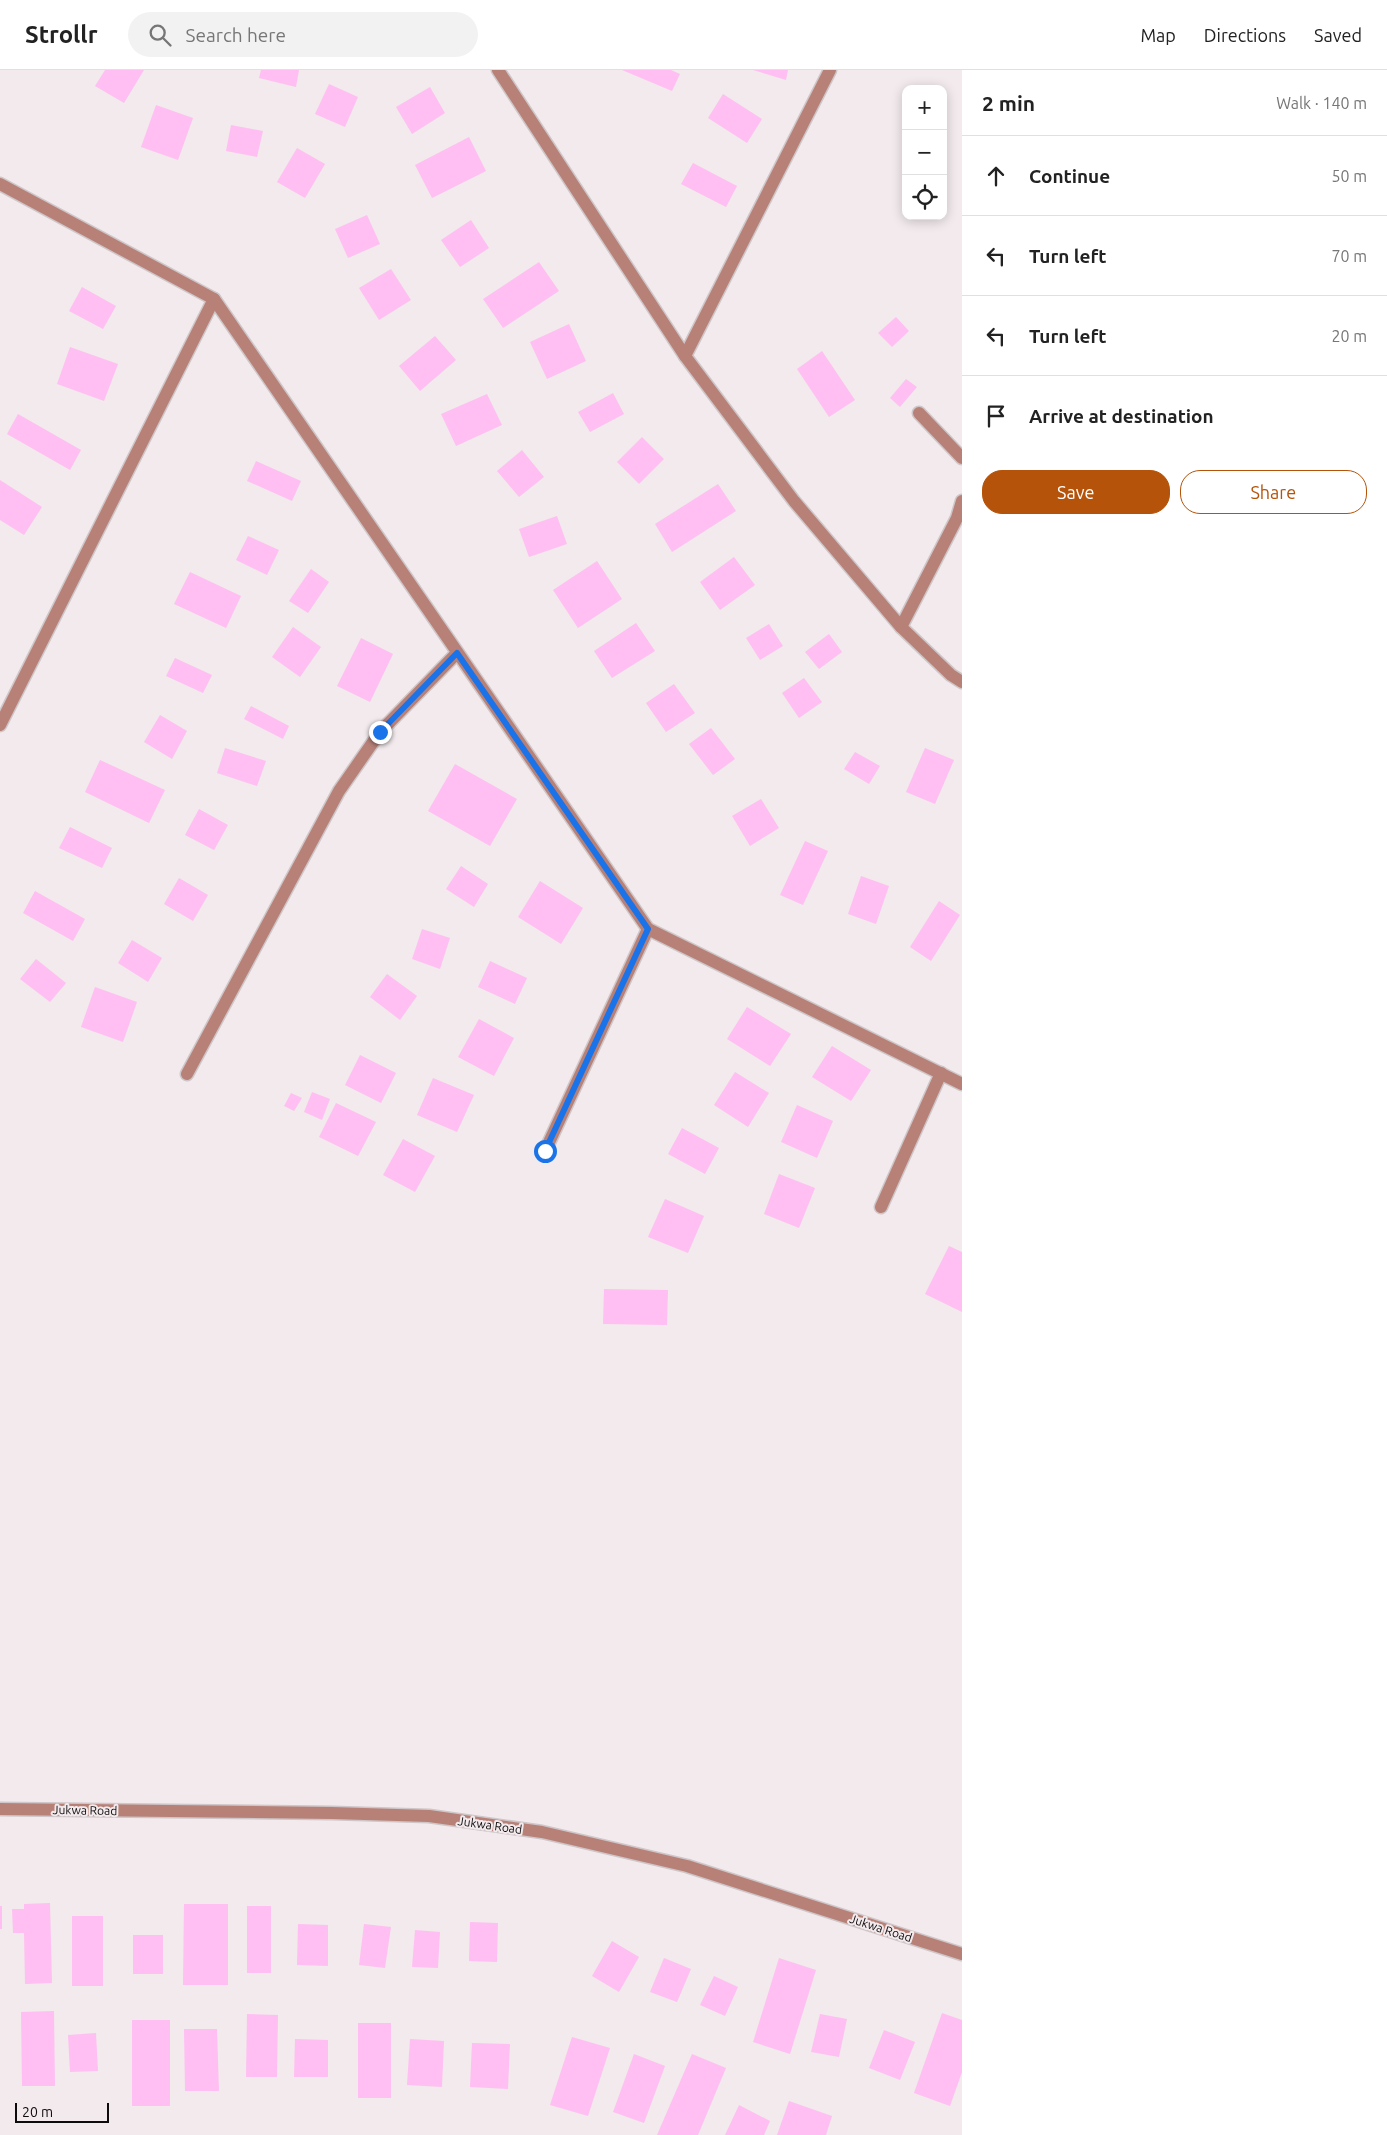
<!DOCTYPE html>
<html lang="en">
<head>
<meta charset="utf-8">
<style>
	:root { --surface:#fff; --page:#f2f2f2; --text:#222; --muted:#767676; --line:#e0e0e0; --accent:#b45309 }
	body { margin:0; font-family:Ubuntu,sans-serif; background:var(--page); color:var(--text) }
	.controls { position:absolute; right:15px; top:15px; display:grid; overflow:hidden; border-radius:10px; box-shadow:0 2px 12px #0003 }
	.controls button { width:45px; height:45px; display:grid; place-items:center; padding:0; border:0; border-bottom:1px solid var(--line); background:var(--surface); color:var(--text); font:25px sans-serif }
	.scale { position:absolute; left:15px; bottom:12px; width:94px; box-sizing:border-box; padding-left:5px; border:2px solid #0e0b0c; border-top:0; font-size:14px; line-height:18px; white-space:nowrap; color:#0e0b0c; -webkit-text-stroke:4px #f2eaec; paint-order:stroke }
	.stop { position:absolute; width:15px; height:15px; margin:-11px; border:4px solid #1a73e8; border-radius:50%; background:#fff }
	.stop.end { background:#1a73e8; border-color:#fff; box-shadow:0 1px 5px #0008 }
	.list { margin:0; padding:0; list-style:none }
	h2 { display:flex; justify-content:space-between; align-items:center; height:65px; margin:0; padding:0 20px; font-size:21px }
	h2 small { font-size:16px; font-weight:400; color:var(--muted) }
	.list li { display:grid; grid-template-columns:32px 1fr auto; gap:15px; align-items:center; box-sizing:border-box; height:80px; padding:0 20px; border-top:1px solid var(--line) }
	.list b { display:block; font-size:19px; white-space:nowrap }
	.list em { font-size:16px; font-style:normal; color:var(--muted) }
	.actions { display:flex; gap:10px; padding:15px 20px }
	.actions a { flex:1; padding:11px 0; border:1px solid var(--accent); border-radius:20px; text-align:center; font-size:18px; color:var(--accent) }
	.actions .main { background:var(--accent); color:#fff }
	.icon { flex:none; width:28px; height:28px; fill:none; stroke:currentColor; stroke-width:2; stroke-linecap:round; stroke-linejoin:round }
	.map { position:relative; flex:none; width:962px; height:2065px; overflow:hidden }
	header { display:flex; align-items:center; gap:30px; box-sizing:border-box; height:70px; padding:0 25px; background:var(--surface); border-bottom:1px solid var(--line) }
	header strong { font-size:24px }
	nav { display:flex; gap:28px; margin-inline-start:auto; font-size:18px }
	.search { width:350px; height:45px; background:var(--page); display:flex; align-items:center; gap:12px; box-sizing:border-box; padding:0 18px; border-radius:28px; color:var(--muted); font-size:19px }
	main { display:flex }
	aside { flex:1; background:var(--surface) }
	.map>svg:first-child { display:block }
	.building { fill:#ffbff2 }
	.lines { fill:none; stroke-linecap:round; stroke-linejoin:round }
	.minor-casing { stroke:#cec6c8; stroke-width:15 }
	.minor { stroke:#b88178; stroke-width:12 }
	.route { stroke:#1a73e8; stroke-width:6 }
	.labels { text-anchor:middle; dominant-baseline:central; stroke-width:4; stroke-linejoin:round; paint-order:stroke }
	.street-label { font-size:12px; fill:#0e0b0c; stroke:#f2eaec }
</style>
</head>
<body>
<header>
<strong>Strollr</strong>
<div class="search"><svg class="icon" aria-label="search" viewBox="0 0 24 24"><circle cx="10" cy="10" r="6"/><path d="M15 15l6 6"/></svg>Search here</div>
<nav><a>Map</a><a>Directions</a><a>Saved</a></nav>
</header>
<main>
<div class="map">
<svg width="962" height="2065" viewBox="0 0 962 2065">
	<rect width="100%" height="100%" fill="#f2eaec"/>
	<g class="building">
		<polygon points="105,0 144,0 124,33 95,16"/>
		<polygon points="261,0 299,0 296,17 259,8"/>
		<polygon points="622,0 671,0 680,4 672,21"/>
		<polygon points="753,0 788,0 786,10"/>
		<polygon points="329,14 358,27 345,57 315,44"/>
		<polygon points="430,17 445,43 412,64 396,37"/>
		<polygon points="723,24 762,49 747,73 708,48"/>
		<polygon points="156,35 193,48 178,90 141,77"/>
		<polygon points="231,55 263,61 257,87 226,81"/>
		<polygon points="469,67 486,101 432,128 415,95"/>
		<polygon points="297,78 325,94 305,128 277,112"/>
		<polygon points="693,93 737,116 726,137 681,114"/>
		<polygon points="367,145 380,174 348,188 335,159"/>
		<polygon points="471,150 489,178 460,197 441,170"/>
		<polygon points="539,192 559,221 503,258 483,229"/>
		<polygon points="391,199 411,230 379,250 359,218"/>
		<polygon points="82,217 116,236 103,259 69,241"/>
		<polygon points="896,247 909,261 892,277 878,263"/>
		<polygon points="569,254 586,291 547,309 530,272"/>
		<polygon points="435,266 456,290 420,321 399,296"/>
		<polygon points="70,277 118,294 104,331 57,314"/>
		<polygon points="822,281 855,330 829,347 797,299"/>
		<polygon points="906,309 917,317 900,337 890,328"/>
		<polygon points="613,323 624,344 590,362 578,342"/>
		<polygon points="487,324 502,355 456,376 441,344"/>
		<polygon points="18,344 81,380 70,400 7,364"/>
		<polygon points="642,367 664,389 639,414 617,392"/>
		<polygon points="522,380 544,407 519,427 497,401"/>
		<polygon points="256,391 301,411 292,431 247,411"/>
		<polygon points="0,410 42,437 24,465 0,450"/>
		<polygon points="718,414 736,441 672,482 655,454"/>
		<polygon points="557,446 567,474 529,487 519,459"/>
		<polygon points="248,466 279,480 267,505 236,490"/>
		<polygon points="734,487 755,515 720,540 700,512"/>
		<polygon points="597,491 622,529 578,558 553,520"/>
		<polygon points="311,499 329,512 308,543 289,531"/>
		<polygon points="190,502 241,526 226,558 174,534"/>
		<polygon points="636,553 655,581 612,608 594,581"/>
		<polygon points="769,554 783,576 760,590 746,568"/>
		<polygon points="293,557 321,577 300,607 272,587"/>
		<polygon points="829,564 842,582 819,599 805,582"/>
		<polygon points="361,568 393,584 370,632 337,616"/>
		<polygon points="175,588 212,605 203,623 166,606"/>
		<polygon points="804,608 822,632 799,648 782,623"/>
		<polygon points="674,614 695,643 666,662 646,633"/>
		<polygon points="251,636 289,656 283,669 244,649"/>
		<polygon points="160,645 187,661 172,689 144,672"/>
		<polygon points="711,658 735,689 713,705 689,674"/>
		<polygon points="225,678 266,691 257,716 217,703"/>
		<polygon points="925,678 954,690 935,734 906,722"/>
		<polygon points="855,682 880,696 869,714 844,699"/>
		<polygon points="100,690 165,720 149,753 85,722"/>
		<polygon points="455,694 517,729 490,776 428,741"/>
		<polygon points="761,729 779,758 750,776 732,746"/>
		<polygon points="199,739 228,755 214,780 185,765"/>
		<polygon points="70,757 112,778 102,798 59,778"/>
		<polygon points="805,771 828,781 803,835 780,825"/>
		<polygon points="461,796 488,814 474,837 446,819"/>
		<polygon points="861,806 889,816 876,854 848,844"/>
		<polygon points="179,808 208,825 193,851 164,834"/>
		<polygon points="540,811 583,838 561,874 518,847"/>
		<polygon points="35,821 85,849 73,871 23,843"/>
		<polygon points="939,831 960,845 931,891 910,877"/>
		<polygon points="422,859 450,868 440,899 412,889"/>
		<polygon points="132,870 162,888 148,912 118,893"/>
		<polygon points="36,889 66,913 50,932 20,909"/>
		<polygon points="490,891 527,908 515,934 478,917"/>
		<polygon points="387,904 417,926 400,950 370,927"/>
		<polygon points="95,917 137,932 123,972 81,957"/>
		<polygon points="747,937 791,964 770,996 727,969"/>
		<polygon points="479,949 514,968 494,1006 458,987"/>
		<polygon points="832,976 871,1000 851,1031 812,1007"/>
		<polygon points="360,985 396,1003 381,1033 345,1015"/>
		<polygon points="735,1002 769,1023 748,1057 714,1035"/>
		<polygon points="433,1008 474,1025 457,1062 417,1045"/>
		<polygon points="312,1022 330,1029 322,1050 304,1042"/>
		<polygon points="291,1023 302,1028 294,1041 284,1036"/>
		<polygon points="336,1033 376,1052 358,1086 319,1067"/>
		<polygon points="797,1035 833,1051 817,1088 781,1072"/>
		<polygon points="682,1058 719,1078 705,1104 668,1084"/>
		<polygon points="403,1069 435,1086 415,1122 383,1105"/>
		<polygon points="779,1104 815,1118 799,1158 764,1144"/>
		<polygon points="665,1129 704,1146 688,1183 648,1167"/>
		<polygon points="949,1176 962,1182 962,1242 925,1224"/>
		<polygon points="604,1219 668,1220 667,1255 603,1254"/>
		<polygon points="50,1833 52,1913 25,1914 24,1863 13,1863 12,1839 24,1839 24,1834"/>
		<polygon points="184,1834 228,1834 228,1915 183,1915"/>
		<rect x="0" y="1836" width="2" height="23"/>
		<rect x="247" y="1836" width="24" height="67"/>
		<rect x="72" y="1846" width="31" height="70"/>
		<polygon points="470,1852 498,1853 497,1892 469,1891"/>
		<polygon points="298,1854 328,1855 328,1896 297,1895"/>
		<polygon points="364,1854 391,1857 385,1898 359,1895"/>
		<polygon points="415,1860 440,1862 438,1898 412,1897"/>
		<rect x="133" y="1865" width="30" height="39"/>
		<polygon points="612,1871 639,1887 619,1922 592,1906"/>
		<polygon points="664,1888 691,1899 677,1932 650,1922"/>
		<polygon points="779,1888 816,1900 790,1984 753,1972"/>
		<polygon points="714,1906 738,1917 725,1946 700,1935"/>
		<polygon points="54,1941 55,2016 22,2016 21,1942"/>
		<polygon points="942,1943 962,1950 962,2002 950,2036 914,2023"/>
		<polygon points="247,1944 278,1945 277,2007 246,2007"/>
		<polygon points="820,1944 847,1949 839,1987 811,1982"/>
		<rect x="132" y="1950" width="38" height="86"/>
		<rect x="358" y="1953" width="33" height="75"/>
		<polygon points="184,1959 217,1959 219,2021 185,2021"/>
		<polygon points="884,1960 915,1972 900,2010 869,1998"/>
		<polygon points="96,1963 98,2001 70,2002 68,1965"/>
		<polygon points="572,1967 610,1978 588,2046 550,2035"/>
		<polygon points="295,1969 328,1970 328,2007 294,2007"/>
		<polygon points="410,1969 444,1971 442,2017 407,2015"/>
		<polygon points="472,1973 510,1974 508,2019 470,2017"/>
		<polygon points="634,1984 665,1996 644,2053 613,2042"/>
		<polygon points="692,1984 726,1998 698,2065 657,2065"/>
		<polygon points="789,2031 832,2046 826,2065 777,2065"/>
		<polygon points="739,2035 770,2051 764,2065 725,2065"/>
	</g>
	<g class="lines">
		<g class="minor-casing">
			<g id="minor">
				<polyline points="498,0 685,286 794,431 901,557 951,605 962,612"/>
				<polyline points="0,114 214,229 648,859 962,1014"/>
				<polyline points="685,286 830,0"/>
				<polyline points="919,343 962,388"/>
				<polyline points="901,557 957,448 962,431"/>
				<polyline points="0,655 214,229"/>
				<polyline points="187,1004 339,721 380,662 457,583"/>
				<polyline points="545,1081 648,859"/>
				<polyline points="881,1137 941,1003"/>
				<polyline points="0,1739 332,1743 429,1746 542,1762 687,1796 962,1884"/>
			</g>
		</g>
		<use href="#minor" class="minor"/>
	</g>
	<g class="lines">
		<polyline class="route" points="380,662 457,583 648,859 545,1081"/>
	</g>
	<g class="labels">
		<g class="street-label">
			<text transform="translate(85 1740) rotate(1)">Jukwa Road</text>
			<text transform="translate(490 1755) rotate(8)">Jukwa Road</text>
			<text transform="translate(881 1858) rotate(18)">Jukwa Road</text>
		</g>
	</g>
</svg>
<div class="controls">
<button>+</button>
<button>−</button>
<button><svg class="icon" aria-label="locate" viewBox="0 0 24 24"><circle cx="12" cy="12" r="6"/><path d="M12 2v4M12 18v4M2 12h4M18 12h4"/></svg></button>
</div>
<div class="scale">20 m</div>
<div class="stop" style="left:545px;top:1081px"></div>
<div class="stop end" style="left:380px;top:662px"></div>
</div>
<aside>
<h2>2 min<small>Walk · 140 m</small></h2>
<ul class="list">
<li><svg class="icon" aria-label="ahead" viewBox="0 0 24 24"><path d="M12 20V5M6 11l6-6 6 6"/></svg><div><b>Continue</b></div><em>50 m</em></li>
<li><svg class="icon" aria-label="left" viewBox="0 0 24 24"><path d="M17 20v-9H6M10 6l-5 5 5 5"/></svg><div><b>Turn left</b></div><em>70 m</em></li>
<li><svg class="icon" aria-label="left" viewBox="0 0 24 24"><path d="M17 20v-9H6M10 6l-5 5 5 5"/></svg><div><b>Turn left</b></div><em>20 m</em></li>
<li><svg class="icon" aria-label="arrive" viewBox="0 0 24 24"><path d="M6 21V4h12l-3 4 3 4H6"/></svg><div><b>Arrive at destination</b></div></li>
</ul>
<div class="actions"><a class="main">Save</a><a>Share</a></div>
</aside>
</main>
</body>
</html>
